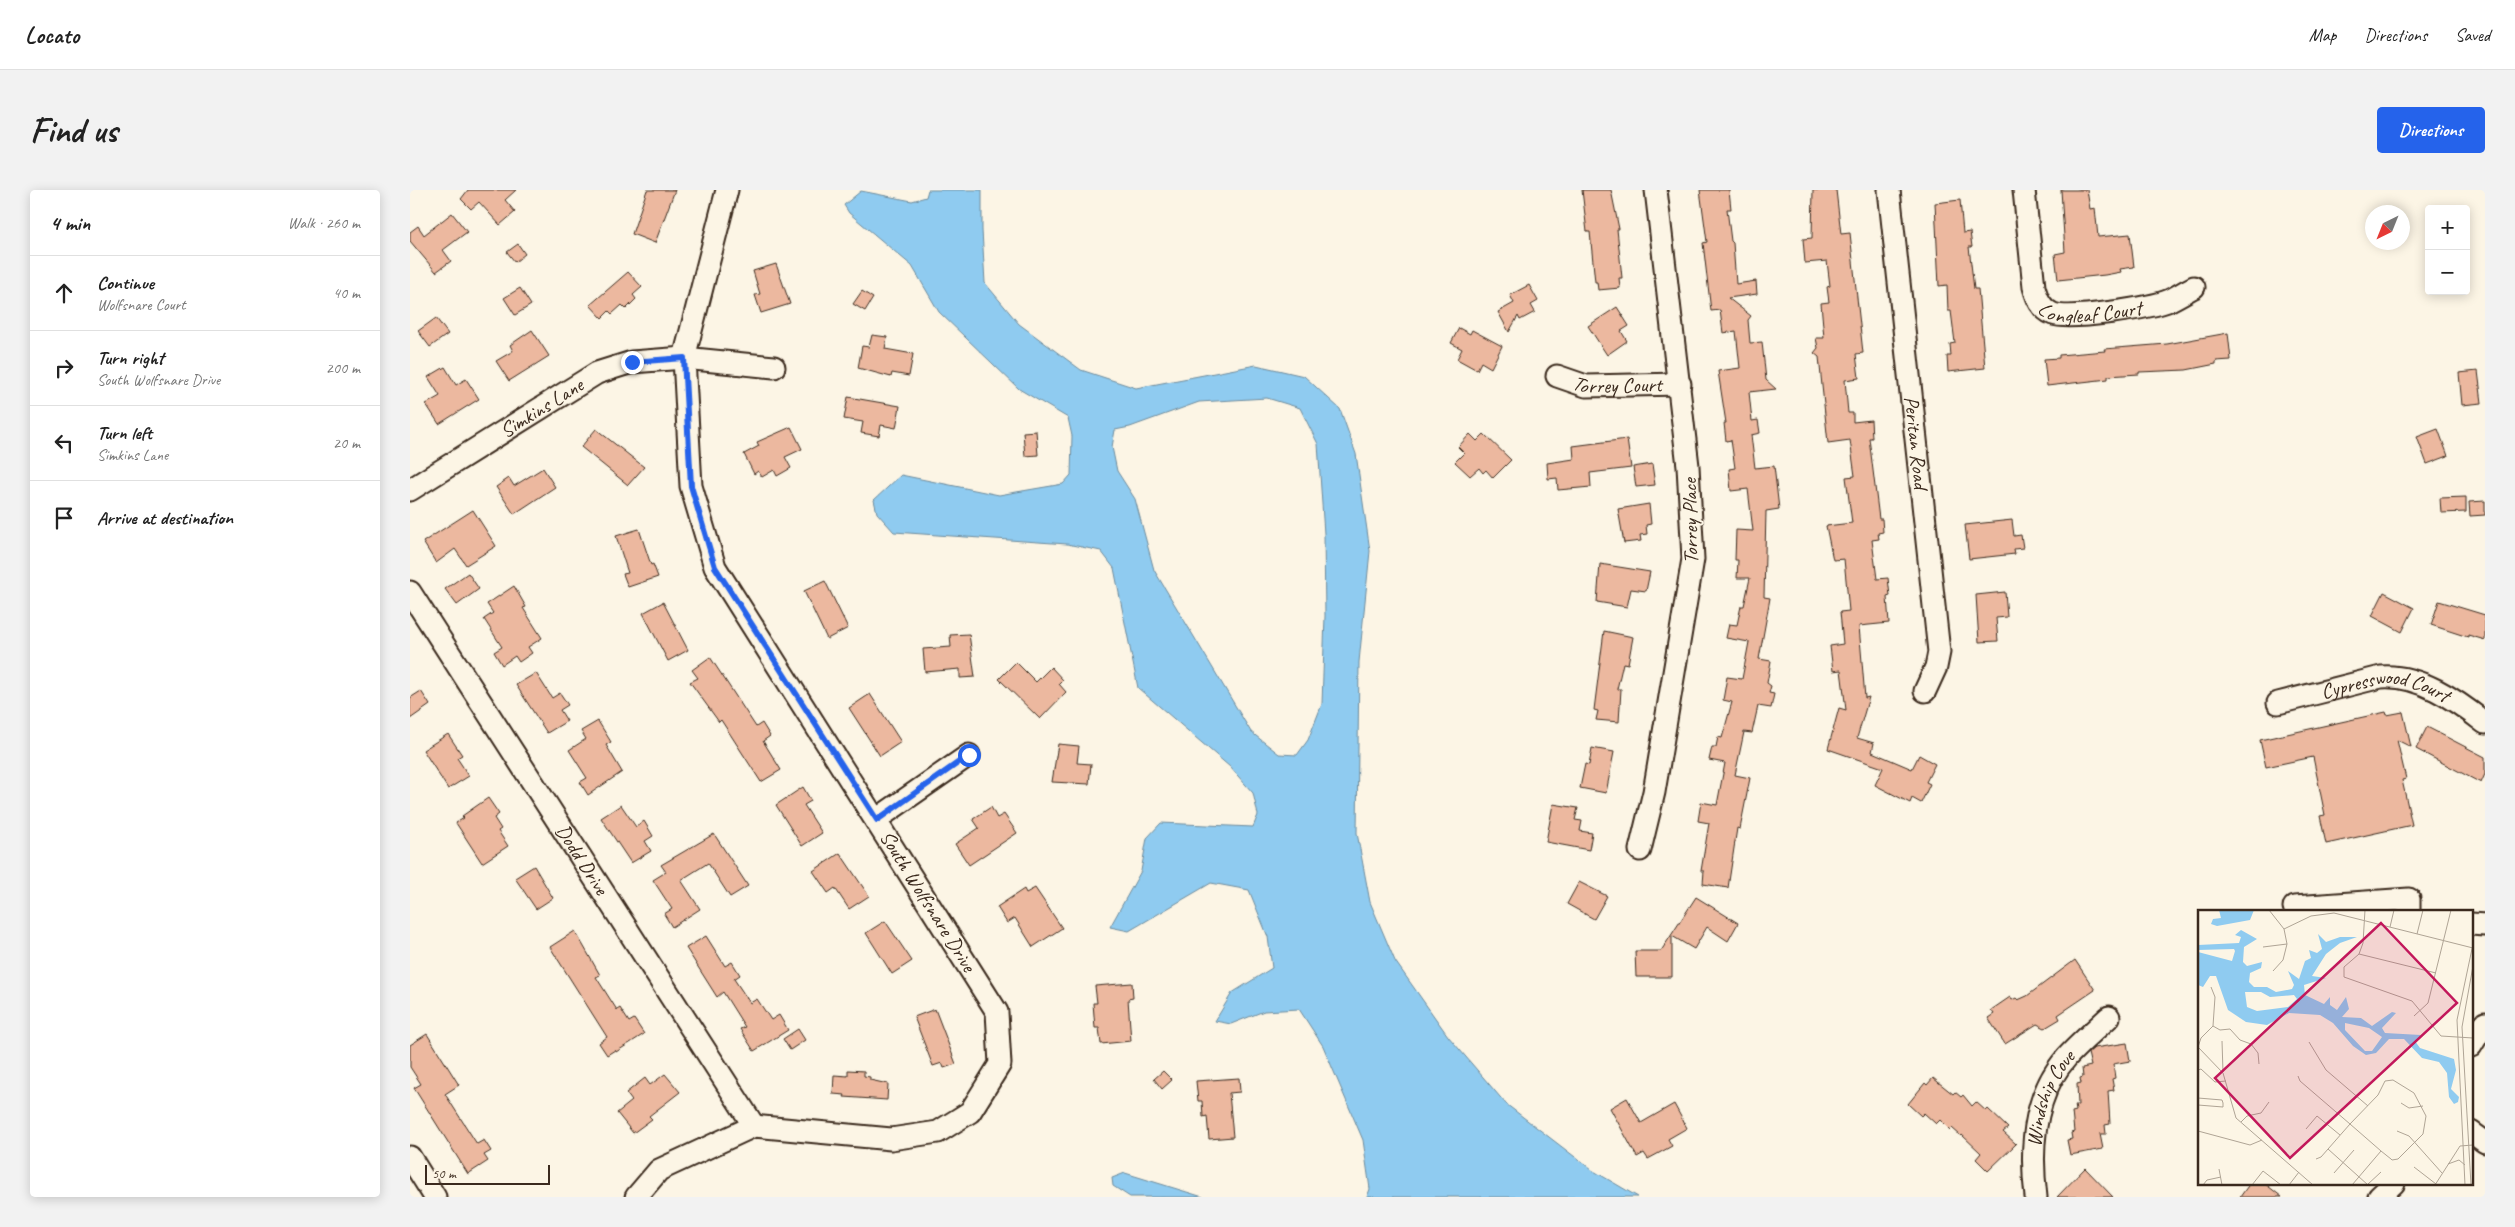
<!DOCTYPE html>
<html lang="en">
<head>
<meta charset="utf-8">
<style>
	:root { --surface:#fff; --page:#f2f2f2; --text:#222; --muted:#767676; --line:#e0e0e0; --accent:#2563eb }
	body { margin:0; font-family:Caveat,sans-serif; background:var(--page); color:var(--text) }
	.controls { position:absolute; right:15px; top:15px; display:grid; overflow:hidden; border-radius:5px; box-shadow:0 2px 12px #0003 }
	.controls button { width:45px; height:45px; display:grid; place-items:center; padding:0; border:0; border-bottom:1px solid var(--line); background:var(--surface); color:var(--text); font:25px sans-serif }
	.compass { position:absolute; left:1955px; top:15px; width:45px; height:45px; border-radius:50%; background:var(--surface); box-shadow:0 2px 12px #0003; rotate:223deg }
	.scale { position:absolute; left:15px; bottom:12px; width:125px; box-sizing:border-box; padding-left:5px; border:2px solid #3b2a1e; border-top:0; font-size:14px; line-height:18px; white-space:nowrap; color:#3b2a1e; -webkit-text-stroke:4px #fcf5e5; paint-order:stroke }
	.stop { position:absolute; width:15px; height:15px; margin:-11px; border:4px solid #2563eb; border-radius:50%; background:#fff }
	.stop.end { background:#2563eb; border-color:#fff; box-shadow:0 1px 5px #0008 }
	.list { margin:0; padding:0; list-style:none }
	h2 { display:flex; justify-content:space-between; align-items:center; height:65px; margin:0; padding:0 20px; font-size:21px }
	h2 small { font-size:16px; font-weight:400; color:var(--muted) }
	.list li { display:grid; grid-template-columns:32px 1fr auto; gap:15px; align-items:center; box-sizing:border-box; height:75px; padding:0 20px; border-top:1px solid var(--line) }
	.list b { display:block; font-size:19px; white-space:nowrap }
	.list p { margin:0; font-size:16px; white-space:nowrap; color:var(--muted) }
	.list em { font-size:16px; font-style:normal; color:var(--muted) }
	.icon { flex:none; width:28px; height:28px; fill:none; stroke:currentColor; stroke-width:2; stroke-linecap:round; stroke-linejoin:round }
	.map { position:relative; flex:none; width:2075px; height:1007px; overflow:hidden; border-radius:5px }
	header { display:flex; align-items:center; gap:30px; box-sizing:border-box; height:70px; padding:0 25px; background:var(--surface); border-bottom:1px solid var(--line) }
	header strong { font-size:24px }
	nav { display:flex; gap:28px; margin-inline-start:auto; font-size:18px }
	.intro { display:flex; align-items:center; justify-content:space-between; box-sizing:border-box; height:120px; padding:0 30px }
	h1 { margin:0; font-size:35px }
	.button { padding:12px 22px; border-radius:5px; background:var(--accent); color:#fff; font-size:18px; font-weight:700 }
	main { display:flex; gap:30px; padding:0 30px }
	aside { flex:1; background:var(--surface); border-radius:5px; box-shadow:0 2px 12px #0003 }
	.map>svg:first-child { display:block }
	.water { fill:#8fcbf0; stroke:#6d8b9c; fill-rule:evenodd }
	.building { fill:#ecb89f; stroke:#3b2a1e }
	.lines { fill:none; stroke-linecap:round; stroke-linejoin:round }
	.minor-casing { stroke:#3b2a1e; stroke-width:25 }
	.minor { stroke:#fcf5e5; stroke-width:21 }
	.route { stroke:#2563eb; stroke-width:6 }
	.labels { text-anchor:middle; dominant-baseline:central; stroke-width:4; stroke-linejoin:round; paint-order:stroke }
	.street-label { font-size:21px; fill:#3b2a1e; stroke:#fcf5e5 }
	.inset-road { fill:none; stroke:#afa495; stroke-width:1 }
	.view { fill:#c2185b; fill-opacity:0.15; stroke:#c2185b; stroke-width:2.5 }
	.inset-edge { fill:none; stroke:#3b2a1e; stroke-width:2.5 }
</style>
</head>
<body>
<header>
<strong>Locato</strong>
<nav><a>Map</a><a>Directions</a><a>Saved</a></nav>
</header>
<div class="intro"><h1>Find us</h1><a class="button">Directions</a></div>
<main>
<aside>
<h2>4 min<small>Walk · 260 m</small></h2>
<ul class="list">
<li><svg class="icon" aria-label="ahead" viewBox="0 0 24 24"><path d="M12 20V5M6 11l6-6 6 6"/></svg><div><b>Continue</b><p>Wolfsnare Court</p></div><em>40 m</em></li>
<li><svg class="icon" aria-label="right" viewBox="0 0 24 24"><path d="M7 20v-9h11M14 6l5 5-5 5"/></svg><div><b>Turn right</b><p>South Wolfsnare Drive</p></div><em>200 m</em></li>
<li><svg class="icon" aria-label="left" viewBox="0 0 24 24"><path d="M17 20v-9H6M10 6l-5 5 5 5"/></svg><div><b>Turn left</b><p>Simkins Lane</p></div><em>20 m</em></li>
<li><svg class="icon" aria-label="arrive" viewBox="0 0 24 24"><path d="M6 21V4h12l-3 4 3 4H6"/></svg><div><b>Arrive at destination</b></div></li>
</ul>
</aside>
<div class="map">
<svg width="2075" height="1007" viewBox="0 0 2075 1007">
	<rect width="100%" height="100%" fill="#fcf5e5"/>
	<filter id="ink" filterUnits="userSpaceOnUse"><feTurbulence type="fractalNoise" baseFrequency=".02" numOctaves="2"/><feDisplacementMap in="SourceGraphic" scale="10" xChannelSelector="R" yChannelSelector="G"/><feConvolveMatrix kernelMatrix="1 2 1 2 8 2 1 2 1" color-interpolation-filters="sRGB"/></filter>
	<g filter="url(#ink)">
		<g class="water">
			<path d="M518,0H572V40L575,93L609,134L671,180L726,198L846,175L894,186L930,219L946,264L960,361L949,472L947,643L960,712L985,771L1038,846L1096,914L1182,980L1228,1007H957L960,999L953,950L913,856L889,819L854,821L821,834L805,831L822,803L862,778L858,747L839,700L801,693L719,741L700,737L731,681L737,648L751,633L843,637L848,625L843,603L820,577L728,498L704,378L691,361L657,354L484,342L467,323L464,310L491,285L589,305L653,294L661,285L662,246L658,228L609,199L529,122L502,76L439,23L434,15L451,1L502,11L516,7ZM857,208L890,218L908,254L914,344L915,426L912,514L898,550L887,565L869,564L841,542L744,380L725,309L707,281L702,257L705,240L720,237L789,212Z"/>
			<polygon points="715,983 793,1007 720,1007 703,996 702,988"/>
		</g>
		<g class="building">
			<polygon points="58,0 106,0 95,10 105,22 90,35 69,12 61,19 51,9"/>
			<polygon points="237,0 265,0 245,53 222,44"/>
			<polygon points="1172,0 1201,0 1209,39 1207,39 1212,88 1209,88 1210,98 1188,100 1187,92 1185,92 1180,42 1177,42"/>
			<polygon points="1290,0 1319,0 1321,19 1317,19 1321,51 1323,53 1326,94 1346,91 1347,104 1318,108 1341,126 1338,130 1340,153 1352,152 1356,190 1366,199 1339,202 1342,231 1348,230 1350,243 1341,245 1345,278 1364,276 1369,319 1356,321 1354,407 1360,408 1349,469 1361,471 1357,493 1361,496 1359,503 1364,504 1361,518 1348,516 1342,543 1334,542 1325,585 1340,588 1330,639 1327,638 1318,698 1293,694 1294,681 1291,681 1299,633 1288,631 1291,612 1307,615 1315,573 1299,570 1302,557 1306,557 1308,547 1312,548 1322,512 1313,510 1317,487 1332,489 1339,452 1316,448 1319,434 1327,435 1331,416 1334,416 1340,388 1327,388 1328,370 1325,370 1326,340 1343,341 1338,299 1321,301 1319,279 1325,278 1321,250 1316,251 1314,233 1316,233 1308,181 1330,178 1326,141 1313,143 1310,120 1301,121 1293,53 1297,52"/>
			<polygon points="1403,0 1426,0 1431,44 1440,43 1453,163 1446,164 1449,188 1435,190 1438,223 1443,223 1443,232 1461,230 1462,248 1459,248 1469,329 1472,329 1473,342 1468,343 1469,349 1462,350 1467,389 1478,388 1480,406 1477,407 1479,433 1449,436 1455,508 1459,507 1447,548 1464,553 1462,562 1502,579 1509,565 1525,574 1516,592 1520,594 1511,613 1502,608 1500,613 1465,595 1473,578 1418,559 1429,518 1436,520 1431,480 1423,481 1420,456 1433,454 1430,422 1439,421 1434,369 1423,370 1416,336 1442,333 1436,287 1445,286 1440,250 1418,253 1409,167 1404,163 1408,158 1406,148 1414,148 1411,113 1419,112 1417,97 1420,96 1417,71 1395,73 1393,49 1402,48"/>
			<polygon points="1651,0 1677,0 1680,19 1685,18 1688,47 1720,44 1724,77 1710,79 1711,82 1695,85 1648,90 1645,64 1655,62"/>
			<polygon points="1550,10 1553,43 1560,42 1562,57 1559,57 1564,99 1568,99 1575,178 1538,182 1537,166 1541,166 1540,154 1545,153 1541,121 1538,121 1537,95 1529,96 1525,13"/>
			<polygon points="42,23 57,42 33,60 41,71 26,82 0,51 0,42 8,36 14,45"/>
			<polygon points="108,54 115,64 105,72 97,62"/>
			<polygon points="366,74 380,114 351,123 345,105 350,104 343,81"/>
			<polygon points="218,82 232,97 223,105 226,109 216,119 212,115 202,124 199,121 192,128 180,115"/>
			<polygon points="1119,95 1128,111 1121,115 1125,122 1110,130 1108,126 1099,142 1088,122 1104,113 1100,105"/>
			<polygon points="110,98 121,115 105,125 94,108"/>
			<polygon points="452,101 463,108 455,121 443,114"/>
			<polygon points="1207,117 1219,136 1211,141 1217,151 1197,165 1178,136"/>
			<polygon points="26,128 38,144 20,157 8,141"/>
			<polygon points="1049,138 1060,144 1062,140 1092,156 1081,178 1071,172 1067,180 1047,169 1052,159 1041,153"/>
			<polygon points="122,140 139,166 99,191 86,171 103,161 100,155"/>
			<polygon points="1818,143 1821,170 1806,171 1806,174 1776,180 1729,182 1729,184 1698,186 1698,189 1637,196 1634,169 1649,168 1649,165 1695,161 1694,159 1757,154"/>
			<polygon points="462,145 477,147 475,159 503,164 499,186 482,183 481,187 448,178 452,156 459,157"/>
			<polygon points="35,177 46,195 56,189 69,209 29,234 16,214 30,206 18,187"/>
			<polygon points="2068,181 2072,213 2052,215 2049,183"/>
			<polygon points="438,207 490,216 486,238 471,235 469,246 451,243 453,232 434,229"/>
			<polygon points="381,237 392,259 375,267 381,278 367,286 364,280 352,287 348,281 344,284 334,264 349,256 347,252"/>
			<polygon points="186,239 234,277 218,295 171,257"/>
			<polygon points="2028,239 2038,266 2017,274 2007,247"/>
			<polygon points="626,241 628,265 615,266 613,242"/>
			<polygon points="1060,244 1067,251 1074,244 1101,270 1083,288 1076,280 1073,283 1069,278 1060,286 1045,272 1054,263 1048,257"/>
			<polygon points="1217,249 1221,278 1180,283 1181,297 1148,300 1147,288 1138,289 1137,273 1164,269 1163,256"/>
			<polygon points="1242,274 1245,295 1226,297 1223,277"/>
			<polygon points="133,278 145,297 104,324 86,297 99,288 104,296"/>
			<polygon points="2056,307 2056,322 2031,323 2030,308"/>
			<polygon points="2075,311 2075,325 2060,326 2059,312"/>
			<polygon points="1239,314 1241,334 1236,335 1237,344 1230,345 1231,351 1214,353 1208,319"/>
			<polygon points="63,320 86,356 56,375 45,359 26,373 13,352"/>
			<polygon points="1602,330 1604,346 1611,345 1613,358 1604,359 1605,364 1559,369 1555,335"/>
			<polygon points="229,339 241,375 243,374 248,387 218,397 213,384 218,383 206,346"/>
			<polygon points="1190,374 1240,382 1236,401 1221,399 1217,417 1187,412"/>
			<polygon points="58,383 69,399 47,415 35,399"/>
			<polygon points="415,391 438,438 417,449 394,401"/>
			<polygon points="104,396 116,417 113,418 132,448 118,457 122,463 109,472 105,466 92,475 84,462 92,457 74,429 83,423 77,414"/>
			<polygon points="1595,402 1597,427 1586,428 1588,451 1569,452 1566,405"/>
			<polygon points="1974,402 2004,418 1992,442 1962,426"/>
			<polygon points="2029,411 2075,425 2075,450 2058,445 2058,447 2021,435"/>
			<polygon points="253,412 278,460 258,471 233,423"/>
			<polygon points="1194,441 1223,447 1218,474 1213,473 1207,499 1211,499 1209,532 1186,530 1188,521 1184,520"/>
			<polygon points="559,444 565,487 550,488 550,479 515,482 513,459 541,457 540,445"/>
			<polygon points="300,467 346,537 352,533 360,546 353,551 371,580 351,592 311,530 309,532 280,492 288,488 282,480"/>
			<polygon points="606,472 626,492 641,477 653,490 649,494 656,502 630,529 589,489"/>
			<polygon points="126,483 142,508 150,503 158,515 150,520 157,531 137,543 106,495"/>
			<polygon points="11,501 20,515 0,529 0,508"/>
			<polygon points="460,504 491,552 470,566 439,518"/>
			<polygon points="1976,522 1977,525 1993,522 2001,557 1987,550 1996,589 1992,590 2002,635 1916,654 1910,626 1915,625 1903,567 1856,577 1850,550"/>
			<polygon points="188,531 201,552 196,555 212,582 178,605 170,592 177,588 159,560 176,549 171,541"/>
			<polygon points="2017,537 2075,567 2075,584 2071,593 2006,559"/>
			<polygon points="38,544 52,565 47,568 59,586 38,599 13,560"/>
			<polygon points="648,554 669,556 667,573 681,574 679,594 642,592"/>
			<polygon points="1182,558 1204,562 1196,603 1170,598 1175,574 1179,575"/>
			<polygon points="393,597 401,611 394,615 412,643 392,656 366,615"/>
			<polygon points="78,608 89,624 84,628 91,639 88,641 98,656 72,673 46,633 54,628 52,626"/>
			<polygon points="1143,614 1168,618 1165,630 1172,631 1170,641 1182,643 1179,660 1136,652"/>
			<polygon points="211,615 226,637 234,631 243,646 235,651 241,661 221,673 191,628"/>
			<polygon points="581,617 587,628 594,624 607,643 559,675 545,654 569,638 563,629"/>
			<polygon points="304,644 338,696 320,707 298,673 271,690 290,719 262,737 254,724 262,719 243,690 256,682 251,675"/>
			<polygon points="430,663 459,706 439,719 425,698 418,703 403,681"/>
			<polygon points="124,676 143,708 126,719 105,688"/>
			<polygon points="1169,692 1197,706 1184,729 1157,714"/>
			<polygon points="625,698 652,738 623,757 605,728 597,733 587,717 614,699 616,703"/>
			<polygon points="1286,707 1328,733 1318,751 1297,737 1284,759 1262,746 1262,787 1226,787 1225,761 1251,761"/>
			<polygon points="475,731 502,771 482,784 456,743"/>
			<polygon points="165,741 190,785 186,787 207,820 210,818 219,832 224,829 234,844 206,862 205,860 197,865 189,853 197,847 140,757"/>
			<polygon points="296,746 315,776 322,772 330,785 324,789 340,813 347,809 361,830 369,825 378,840 344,861 330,839 335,837 313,802 307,807 276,758"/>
			<polygon points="1665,770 1685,800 1648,825 1650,829 1635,838 1627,834 1595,854 1578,828 1584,824 1581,820 1600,807 1602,810 1606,808 1608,810 1617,806"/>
			<polygon points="722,793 723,808 718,809 721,851 691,854 689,838 685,838 683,813 687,813 685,796"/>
			<polygon points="525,819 546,874 534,878 532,873 523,876 504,827"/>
			<polygon points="388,839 395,850 380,860 373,849"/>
			<polygon points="17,844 49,895 35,904 67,954 74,950 81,961 74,965 78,971 58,984 4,898 11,894 0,877 0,855"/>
			<polygon points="1717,853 1720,871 1703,874 1705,888 1702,889 1704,900 1698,901 1700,934 1695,935 1696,944 1690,944 1693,959 1660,965 1657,950 1662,949 1661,943 1664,942 1662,922 1666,921 1665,915 1668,915 1667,894 1671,893 1670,888 1673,887 1672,878 1681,876 1678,863 1684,858"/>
			<polygon points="438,880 454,881 454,886 460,887 460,890 478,894 477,910 434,907 435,905 423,904 424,885 438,886"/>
			<polygon points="753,881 762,890 752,899 744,889"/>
			<polygon points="255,884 270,902 239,926 242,929 223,943 207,923 222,911 216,903 235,888 240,895"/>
			<polygon points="829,888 830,902 819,903 823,947 799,949 797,926 793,927 792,911 788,911 786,891"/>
			<polygon points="1523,888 1543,904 1545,902 1551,907 1553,905 1562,916 1566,912 1576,921 1578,919 1598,938 1593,942 1606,954 1578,981 1566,969 1571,963 1552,945 1551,946 1542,938 1540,940 1530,930 1526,934 1514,923 1511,926 1498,914 1515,893 1517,895"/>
			<polygon points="1217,908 1231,933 1264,914 1277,938 1258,949 1262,956 1238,969 1234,963 1227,967 1200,918"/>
			<polygon points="1675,978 1703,1007 1647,1007"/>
			<polygon points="1840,993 1854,993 1872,1007 1830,1007"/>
		</g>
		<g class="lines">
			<g class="minor-casing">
				<g id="minor">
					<path id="s1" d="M1479,0L1529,462L1526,477L1515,501"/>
					<path id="s2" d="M1614,0L1624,97C1627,108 1631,119 1643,124C1661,130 1741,118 1760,110C1768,106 1776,101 1784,97"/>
					<path id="s3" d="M1147,186L1176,196L1270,194"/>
					<path id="s4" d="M0,300L187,183L222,172L274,168L364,177"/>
					<path id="s5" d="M0,402L344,936"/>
					<path id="s6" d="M1868,513L1971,487C2009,484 2046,510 2075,533"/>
					<polyline points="467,629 559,565"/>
					<polyline points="1230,660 1244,602 1283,369 1278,276 1246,0"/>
					<polyline points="1884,717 1999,709 1999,721"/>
					<polyline points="2061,734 2075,735"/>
					<polyline points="2061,856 2075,833"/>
					<polyline points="2061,942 2075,952"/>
					<polyline points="0,967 25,1007"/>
					<polyline points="226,1007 249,980 344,936 481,949 528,942 560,922 590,874 587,822 305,377 281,296 274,168 317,0"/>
					<path id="s7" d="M1626,1007C1620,960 1623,905 1657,867C1670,853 1685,840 1699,827"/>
					<polyline points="1969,1007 1984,993"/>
				</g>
			</g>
			<use href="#minor" class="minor"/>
		</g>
	</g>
	<g class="lines" filter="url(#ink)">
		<polyline class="route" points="222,172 274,168 281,296 305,377 467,630 559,565"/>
	</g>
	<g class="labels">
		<g class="street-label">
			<text stroke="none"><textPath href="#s2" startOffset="169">Longleaf Court</textPath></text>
			<text stroke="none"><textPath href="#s3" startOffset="62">Torrey Court</textPath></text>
			<text stroke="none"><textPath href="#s4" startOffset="155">Simkins Lane</textPath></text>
			<text stroke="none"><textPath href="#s1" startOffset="254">Peritan Road</textPath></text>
			<text transform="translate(1280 331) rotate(-91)">Torrey Place</text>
			<text stroke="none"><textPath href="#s6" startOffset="111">Cypresswood Court</textPath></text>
			<text stroke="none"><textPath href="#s5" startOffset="318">Dodd Drive</textPath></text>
			<text transform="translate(518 711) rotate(58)">South Wolfsnare Drive</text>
			<text stroke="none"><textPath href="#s7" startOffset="102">Windship Cove</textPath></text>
		</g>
	</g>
	<g transform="translate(1788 720)">
		<rect width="275" height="275" fill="#fcf5e5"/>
		<path d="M21,0H56L52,10L19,16L13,14L15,9L23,8ZM43,20L59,29L46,37L45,52L49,56L64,52L63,58L52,63L51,72L56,77H69L78,82L94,79L96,75L90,61L101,69L107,51L113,48L111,40L119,43L124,39L120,24L128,32L142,27H159L142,33L128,44L114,66L128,68L106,75L107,85L126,94L132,87V95L139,100L148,87L151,99L144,107L163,108L174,116L194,102L198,103L184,118L187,123L223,125L217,131L222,138L256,149L258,160L253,179L261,187L260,192L256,194L251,187L249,163L241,152L224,148L206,129H191L178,143L168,145L155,136L135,113L122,105L91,103L69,115L48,112L30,100L18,66H12L5,77L0,75V42L34,51L37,41L36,39L0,40V35L41,33L43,27L37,25ZM47,82H63L72,87L96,85L99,89L90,97L59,101L49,97ZM147,113L171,118L184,127L174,141H167L147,120Z" fill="#8fcbf0" fill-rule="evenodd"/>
		<path class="inset-road" d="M71,0L86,19L89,34L85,50L75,61M167,0L165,33L161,44L146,57V67L214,91L243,126L275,128M192,17L196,0M86,19L113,6L136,3L275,38M219,24L225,0M65,37L89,34M161,44L238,63M13,77L17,87L15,116M216,106L230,93L253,0M15,116L22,120L32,119L42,130L53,134L60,143L61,154M24,131L25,162M111,132L128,160L170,196M0,137L25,163L38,208L115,275M0,137L3,128L15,116M0,160L3,159L17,172L28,171M100,166L102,171L152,214L183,241L193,249L194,250L200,249L225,224L228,206L216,183L195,170L187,171L180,185L152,214L123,247L118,249M0,188L24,190L25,193V197L0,195M203,193L211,198L225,196M43,212L49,206L63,203L71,192M108,219L119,206L142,225M0,221L52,235L64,230M199,221L211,226L244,263M130,239L170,275M250,254L261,250L267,255M216,257L238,274M21,259L24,275M136,263L156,240M5,275L9,270L23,267M54,275L65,261L83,275M91,275L101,262M154,275L183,241M169,275L183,262M237,275L262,236L275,235M267,275L259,110L275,34M273,275L264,117L275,56"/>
		<path class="view" d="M183,13L259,93L92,248L17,168Z"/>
		<rect width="275" height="275" class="inset-edge"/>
	</g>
</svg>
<div class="controls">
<button>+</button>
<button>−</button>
</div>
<svg class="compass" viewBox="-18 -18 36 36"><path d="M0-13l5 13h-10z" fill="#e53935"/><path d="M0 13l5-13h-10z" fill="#767676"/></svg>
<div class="scale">50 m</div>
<div class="stop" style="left:559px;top:565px"></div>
<div class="stop end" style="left:222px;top:172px"></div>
</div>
</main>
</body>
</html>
